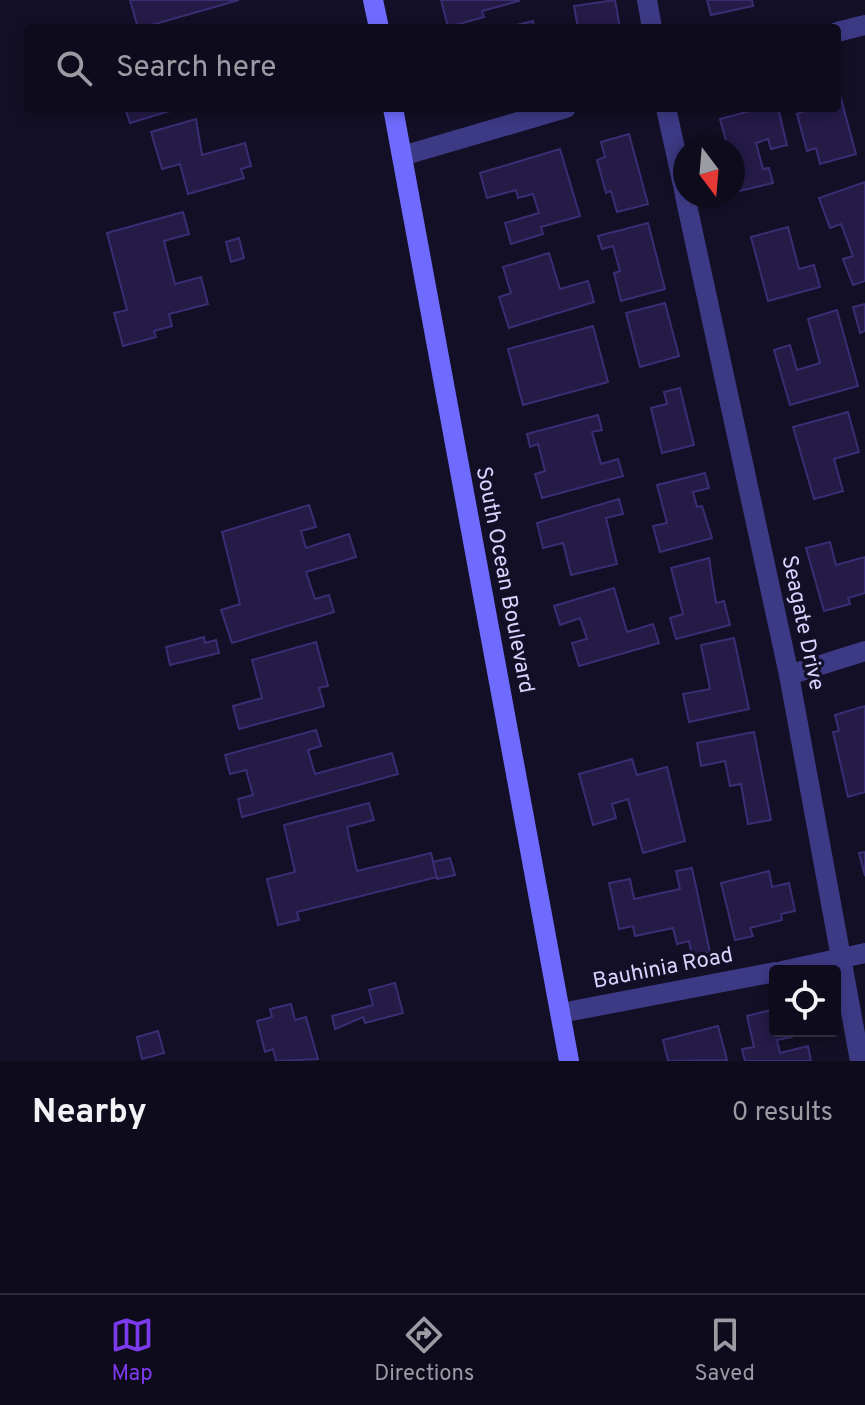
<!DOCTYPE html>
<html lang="en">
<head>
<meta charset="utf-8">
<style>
	:root { --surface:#0e0b1c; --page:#1c1929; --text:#f1f3f6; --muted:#9b9ba3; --line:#2e2b3b; --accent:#7c3aed }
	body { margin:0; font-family:Overpass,sans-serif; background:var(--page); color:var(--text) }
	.controls { position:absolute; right:24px; bottom:24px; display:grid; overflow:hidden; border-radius:8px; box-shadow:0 4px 12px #0003 }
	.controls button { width:72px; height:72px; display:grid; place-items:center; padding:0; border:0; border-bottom:2px solid var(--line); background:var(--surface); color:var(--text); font:40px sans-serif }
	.compass { position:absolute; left:673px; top:136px; width:72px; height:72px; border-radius:50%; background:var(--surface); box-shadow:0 4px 12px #0003; rotate:164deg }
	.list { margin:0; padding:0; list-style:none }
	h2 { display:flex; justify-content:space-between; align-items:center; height:104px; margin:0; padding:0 32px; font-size:34px }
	h2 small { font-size:26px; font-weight:400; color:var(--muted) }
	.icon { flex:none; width:44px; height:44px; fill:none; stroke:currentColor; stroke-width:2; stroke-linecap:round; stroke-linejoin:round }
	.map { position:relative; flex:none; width:865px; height:1061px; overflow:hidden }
	.search { position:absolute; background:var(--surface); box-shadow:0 4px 12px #0003; left:24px; right:24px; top:24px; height:88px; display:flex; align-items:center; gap:20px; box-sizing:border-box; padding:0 28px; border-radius:8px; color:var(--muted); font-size:30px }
	.sheet { height:232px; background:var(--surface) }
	nav { display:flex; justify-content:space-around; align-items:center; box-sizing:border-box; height:112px; border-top:2px solid var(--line); background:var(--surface); font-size:22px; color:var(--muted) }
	nav a { display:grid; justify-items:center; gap:4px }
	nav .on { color:var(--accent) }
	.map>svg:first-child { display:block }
	.building { fill:#241b47; stroke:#3b2d73; stroke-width:2 }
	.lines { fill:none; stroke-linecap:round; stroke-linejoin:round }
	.street { stroke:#3d3a85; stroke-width:20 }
	.secondary { stroke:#6f6bff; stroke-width:20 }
	.labels { text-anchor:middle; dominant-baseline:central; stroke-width:7; stroke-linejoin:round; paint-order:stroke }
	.street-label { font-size:22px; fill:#d9d4ff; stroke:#130f26 }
</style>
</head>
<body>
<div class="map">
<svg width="865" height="1061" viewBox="0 0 865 1061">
	<rect width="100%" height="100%" fill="#130f26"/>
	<g class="building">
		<polygon points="130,0 239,0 141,28 138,28"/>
		<polygon points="441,0 518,0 519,1 482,11 484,17 448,27"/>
		<polygon points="615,0 620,28 578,28 574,6"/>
		<polygon points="707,0 752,0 753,6 711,15"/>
		<polygon points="533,21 535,28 504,28"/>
		<polygon points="837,84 856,154 820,164 816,148 807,151 797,114 811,108 837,108"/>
		<polygon points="125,108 180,108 130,123"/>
		<polygon points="762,108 778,108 787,145 771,149 768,139 756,143 763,169 769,168 773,183 739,191 733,168 733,148 728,148 720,119"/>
		<polygon points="196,119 202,155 245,143 251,166 241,169 244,178 188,194 180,164 162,169 151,132"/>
		<polygon points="629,134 648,204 617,212 611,191 606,193 597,160 605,157 601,142"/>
		<polygon points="560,149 580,216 541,227 543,234 511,244 505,223 539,213 533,194 518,198 516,190 487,198 480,173"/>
		<polygon points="865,182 865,281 853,285 843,259 853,256 841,224 830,228 819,198"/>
		<polygon points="183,212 189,234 164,241 175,284 201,277 208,304 169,314 172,326 154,331 156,337 123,346 114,313 127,310 107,233"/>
		<polygon points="648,223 665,289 621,301 614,273 620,271 613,246 602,249 598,236"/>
		<polygon points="788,227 799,269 814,265 820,287 768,301 751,237"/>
		<polygon points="239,238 244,258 231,262 226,242"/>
		<polygon points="549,253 560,289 588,281 594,302 509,328 499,297 511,293 503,267"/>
		<polygon points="665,303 679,356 640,367 626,313"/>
		<polygon points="865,304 865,331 860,333 853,307"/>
		<polygon points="837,310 858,386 790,405 774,350 790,345 797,370 820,363 808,319"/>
		<polygon points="593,326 608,382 523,405 508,349"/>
		<polygon points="680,388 694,445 662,453 651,408 667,404 664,392"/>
		<polygon points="848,412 859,452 834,459 843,491 814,499 793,427"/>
		<polygon points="598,415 602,430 592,432 601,464 618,459 623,476 542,498 535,474 545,471 538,444 530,447 527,434"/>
		<polygon points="705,473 709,488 693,492 697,507 702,506 712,538 660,552 653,526 667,523 657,485"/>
		<polygon points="619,499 623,514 606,518 617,564 571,575 563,543 543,548 537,523"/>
		<polygon points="309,505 316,527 301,531 306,548 349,534 356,557 306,572 315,599 329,595 334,612 232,643 221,610 240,604 222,532"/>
		<polygon points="830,542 836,565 865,557 865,593 848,598 850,604 824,611 806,548"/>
		<polygon points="709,558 716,603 724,601 730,625 676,639 670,618 683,614 671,568"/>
		<polygon points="614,588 627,632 653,624 659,643 579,666 572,643 587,639 580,618 560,625 554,606"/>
		<polygon points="204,637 205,643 216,640 219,653 170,665 166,647"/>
		<polygon points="734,638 749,709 689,722 683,694 710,689 701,645"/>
		<polygon points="316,642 328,686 319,688 324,706 239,729 233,706 262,698 252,660"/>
		<polygon points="865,706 865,792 848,797 833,732 839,731 835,715"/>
		<polygon points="316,730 321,746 308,750 315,774 392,753 398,774 242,817 238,799 253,795 246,770 230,774 225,755"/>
		<polygon points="754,732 771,820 748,824 741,784 730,786 725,761 701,766 697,743"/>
		<polygon points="632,759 637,775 667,767 685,841 643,853 628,799 612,804 616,818 593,825 579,774"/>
		<polygon points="369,803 374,820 347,827 357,871 431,853 437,877 297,912 299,920 278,925 267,879 295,872 284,825"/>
		<polygon points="865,852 865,876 859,853"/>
		<polygon points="450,858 455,875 437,879 433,862"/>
		<polygon points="692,868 710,952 692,956 689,941 677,944 673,928 635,936 633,926 619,929 609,883 630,879 634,899 680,889 676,871"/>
		<polygon points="769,871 772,887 789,883 795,911 781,914 782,920 750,928 753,936 735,940 721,883"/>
		<polygon points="395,983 403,1013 365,1023 363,1017 335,1029 332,1016 373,1005 369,990"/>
		<polygon points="291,1004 295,1020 306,1017 318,1059 276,1061 273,1049 265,1052 257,1021 272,1017 270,1009"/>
		<polygon points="775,1009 775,1031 791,1031 792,1037 777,1040 780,1053 808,1046 811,1061 745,1061 742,1049 754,1047 747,1016"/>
		<polygon points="718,1026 727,1060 668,1061 663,1040"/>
		<polygon points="158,1031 164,1053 142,1059 137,1037"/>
	</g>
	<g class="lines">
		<g class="street">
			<polyline points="647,0 652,28"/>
			<polyline points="837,32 865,25"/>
			<polyline points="666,108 685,194"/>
			<polyline points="402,156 566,108"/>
			<polyline points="685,196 789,675 860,1061"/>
			<polyline points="789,675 865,651"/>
			<polyline points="782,971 865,953"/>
			<polyline points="561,1013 775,972"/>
		</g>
		<g class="secondary">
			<polyline points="373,0 379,28"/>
			<polyline points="393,108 569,1061"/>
		</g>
	</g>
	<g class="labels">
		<g class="street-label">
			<text transform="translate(504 580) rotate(79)">South Ocean Boulevard</text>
			<text transform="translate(802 623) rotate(78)">Seagate Drive</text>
			<text transform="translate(663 969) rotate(-11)">Bauhinia Road</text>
		</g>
	</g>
</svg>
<div class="controls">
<button><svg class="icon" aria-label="locate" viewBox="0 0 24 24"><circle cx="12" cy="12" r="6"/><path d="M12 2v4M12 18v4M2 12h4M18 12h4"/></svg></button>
</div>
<svg class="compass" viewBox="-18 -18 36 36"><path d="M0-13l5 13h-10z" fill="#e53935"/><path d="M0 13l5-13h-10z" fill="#9b9ba3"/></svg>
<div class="search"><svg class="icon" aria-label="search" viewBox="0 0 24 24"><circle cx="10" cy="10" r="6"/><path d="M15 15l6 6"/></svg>Search here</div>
</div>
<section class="sheet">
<h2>Nearby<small>0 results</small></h2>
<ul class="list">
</ul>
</section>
<nav>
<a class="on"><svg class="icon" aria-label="map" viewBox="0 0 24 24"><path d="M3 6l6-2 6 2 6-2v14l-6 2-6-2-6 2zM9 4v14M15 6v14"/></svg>Map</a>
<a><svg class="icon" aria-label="directions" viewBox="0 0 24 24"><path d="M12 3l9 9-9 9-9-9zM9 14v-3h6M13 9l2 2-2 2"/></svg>Directions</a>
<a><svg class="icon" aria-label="saved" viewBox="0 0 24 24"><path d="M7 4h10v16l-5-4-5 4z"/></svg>Saved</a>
</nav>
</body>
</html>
